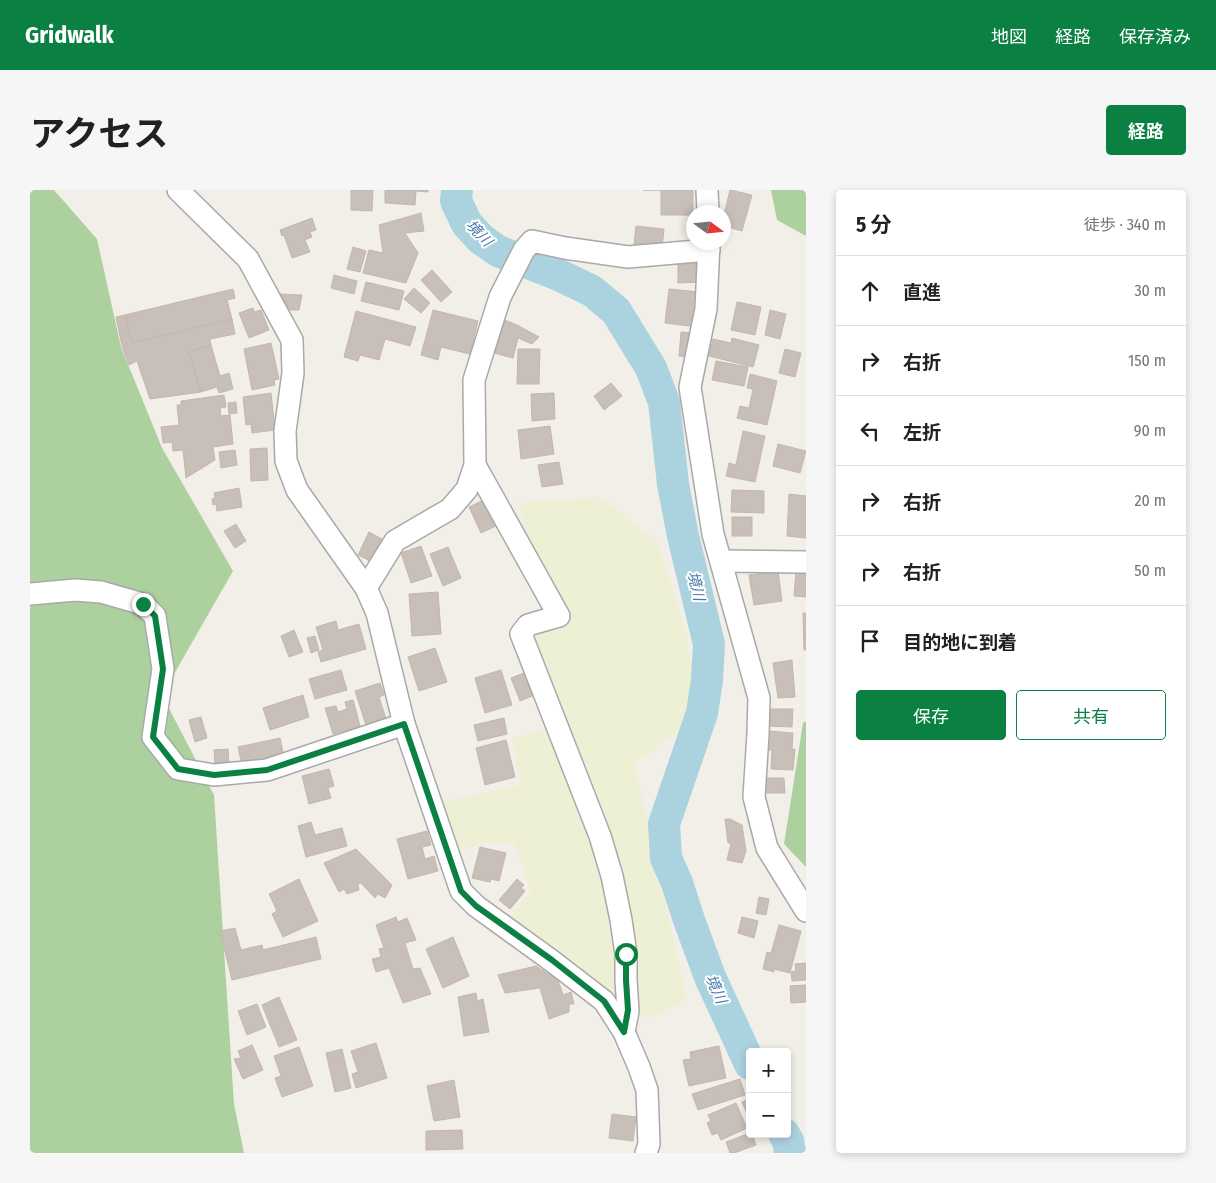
<!DOCTYPE html>
<html lang="ja">
<head>
<meta charset="utf-8">
<style>
	:root { --surface:#fff; --page:#f6f6f6; --text:#202124; --muted:#757577; --line:#e0e0e0; --accent:#0b8043 }
	body { margin:0; font-family:"Fira Sans Condensed","Noto Sans JP",sans-serif; background:var(--page); color:var(--text) }
	.controls { position:absolute; right:15px; bottom:15px; display:grid; overflow:hidden; border-radius:5px; box-shadow:0 2px 8px #0003 }
	.controls button { width:45px; height:45px; display:grid; place-items:center; padding:0; border:0; border-bottom:1px solid var(--line); background:var(--surface); color:var(--text); font:25px sans-serif }
	.compass { position:absolute; left:656px; top:15px; width:45px; height:45px; border-radius:50%; background:var(--surface); box-shadow:0 2px 8px #0003; rotate:105deg }
	.stop { position:absolute; width:15px; height:15px; margin:-11px; border:4px solid #0b8043; border-radius:50%; background:#fff }
	.stop.end { background:#0b8043; border-color:#fff; box-shadow:0 1px 5px #0008 }
	.list { margin:0; padding:0; list-style:none }
	h2 { display:flex; justify-content:space-between; align-items:center; height:65px; margin:0; padding:0 20px; font-size:21px }
	h2 small { font-size:16px; font-weight:400; color:var(--muted) }
	.list li { display:grid; grid-template-columns:32px 1fr auto; gap:15px; align-items:center; box-sizing:border-box; height:70px; padding:0 20px; border-top:1px solid var(--line) }
	.list b { display:block; font-size:19px; white-space:nowrap }
	.list em { font-size:16px; font-style:normal; color:var(--muted) }
	.actions { display:flex; gap:10px; padding:15px 20px }
	.actions a { flex:1; padding:11px 0; border:1px solid var(--accent); border-radius:5px; text-align:center; font-size:18px; color:var(--accent) }
	.actions .main { background:var(--accent); color:#fff }
	.icon { flex:none; width:28px; height:28px; fill:none; stroke:currentColor; stroke-width:2; stroke-linecap:round; stroke-linejoin:round }
	.map { position:relative; flex:none; width:776px; height:963px; overflow:hidden; border-radius:5px }
	header { display:flex; align-items:center; gap:30px; box-sizing:border-box; height:70px; padding:0 25px; background:var(--accent); color:#fff }
	header strong { font-size:24px }
	nav { display:flex; gap:28px; margin-inline-start:auto; font-size:18px }
	.intro { display:flex; align-items:center; justify-content:space-between; box-sizing:border-box; height:120px; padding:0 30px }
	h1 { margin:0; font-size:35px }
	.button { padding:12px 22px; border-radius:5px; background:var(--accent); color:#fff; font-size:18px; font-weight:700 }
	main { display:flex; gap:30px; padding:0 30px }
	aside { flex:1; background:var(--surface); border-radius:5px; box-shadow:0 2px 8px #0003 }
	.map>svg:first-child { display:block }
	.farmland { fill:#eef0d5 }
	.forest { fill:#add19e }
	.lines { fill:none; stroke-linecap:round; stroke-linejoin:round }
	.river { stroke:#aad3df; stroke-width:32 }
	.building { fill:#c7bfb8; stroke:#c4b6ab }
	.minor-casing { stroke:#a9a9a9; stroke-width:24 }
	.minor { stroke:#fff; stroke-width:21 }
	.route { stroke:#0b8043; stroke-width:6 }
	.labels { text-anchor:middle; dominant-baseline:central; stroke-width:4; stroke-linejoin:round; paint-order:stroke }
	.water-label { font-size:15px; font-style:italic; fill:#4a7aab; stroke:#fff }
</style>
</head>
<body>
<header>
<strong>Gridwalk</strong>
<nav><a>地図</a><a>経路</a><a>保存済み</a></nav>
</header>
<div class="intro"><h1>アクセス</h1><a class="button">経路</a></div>
<main>
<div class="map">
<svg width="776" height="963" viewBox="0 0 776 963">
	<rect width="100%" height="100%" fill="#f2efe9"/>
	<polygon class="farmland" points="570,307 628,352 655,437 672,523 605,574 657,810 622,828 590,820 480,729 501,701 485,653 456,652 427,661 411,612 491,595 482,549 535,532 491,436 512,420 489,313"/>
	<g class="forest">
		<polygon points="0,0 24,0 67,49 91,157 132,258 203,381 132,505 184,605 204,914 214,963 0,963"/>
		<polygon points="741,0 776,0 776,46 747,30"/>
		<polygon points="776,531 776,677 754,654 773,533"/>
	</g>
	<g class="lines">
		<g class="river">
			<polyline points="427,0 426,11 437,34 451,49 468,61 529,85 562,101 586,121 621,178 634,212 643,294 653,346 679,454 677,490 672,523 634,634 636,668 647,693 659,730 680,787 720,874"/>
			<polyline points="754,944 758,951 760,963"/>
		</g>
	</g>
	<g class="building">
		<polygon points="321,0 343,0 342,21 321,20"/>
		<polygon points="355,0 398,0 398,2 386,1 385,15 355,13"/>
		<polygon points="613,0 663,0 663,25 631,25 631,0"/>
		<polygon points="700,0 722,5 712,41 694,36 696,27 694,26 694,25"/>
		<polygon points="391,23 394,41 375,43 388,63 376,93 333,83 339,60 353,63 349,35"/>
		<polygon points="282,28 286,40 280,42 282,47 275,50 280,62 262,68 254,45 252,46 250,40"/>
		<polygon points="606,36 634,39 632,58 604,54"/>
		<polygon points="323,57 336,61 330,82 317,79"/>
		<polygon points="670,72 670,92 648,93 648,73"/>
		<polygon points="402,80 422,102 411,112 391,90"/>
		<polygon points="304,85 327,91 324,104 301,98"/>
		<polygon points="336,92 374,101 369,120 331,111"/>
		<polygon points="384,98 400,113 391,123 374,109"/>
		<polygon points="203,99 205,108 197,110 202,129 102,153 95,125"/>
		<polygon points="639,99 670,102 667,137 635,133"/>
		<polygon points="249,104 272,105 269,120 253,120"/>
		<polygon points="707,112 731,117 725,145 701,140"/>
		<polygon points="223,118 224,122 231,120 239,140 219,148 209,123"/>
		<polygon points="403,120 448,131 440,164 411,157 408,170 391,165"/>
		<polygon points="740,120 756,124 750,149 735,145"/>
		<polygon points="326,121 386,137 380,156 355,149 349,170 330,165 328,171 314,167"/>
		<polygon points="95,125 102,153 202,129 205,144 180,149 181,155 159,162 171,202 120,209 107,171 99,175 92,156 86,127"/>
		<polygon points="472,129 487,135 509,147 502,154 488,148 483,168 464,163"/>
		<polygon points="651,142 663,143 660,167 649,166"/>
		<polygon points="702,148 729,155 723,177 679,166 683,149 701,153"/>
		<polygon points="241,153 249,189 244,190 245,195 222,200 214,159"/>
		<polygon points="181,155 190,186 199,183 203,199 189,203 187,197 171,202 159,162"/>
		<polygon points="488,159 510,159 509,194 487,194"/>
		<polygon points="755,159 771,163 765,187 749,183"/>
		<polygon points="686,171 718,177 714,196 682,190"/>
		<polygon points="720,184 747,191 737,235 707,228 710,216 719,218 723,199 717,198"/>
		<polygon points="581,193 592,206 574,220 564,206"/>
		<polygon points="241,203 245,240 222,243 221,234 216,235 213,207"/>
		<polygon points="524,203 525,229 502,231 501,204"/>
		<polygon points="194,205 196,217 190,218 191,226 200,225 203,254 183,257 185,270 156,288 153,260 143,261 142,252 133,253 131,237 149,235 147,215 151,215 151,211"/>
		<polygon points="206,212 207,223 199,224 198,213"/>
		<polygon points="520,236 524,264 491,269 488,240"/>
		<polygon points="713,241 735,246 725,292 696,286 699,273 706,275"/>
		<polygon points="748,254 776,261 770,283 743,276"/>
		<polygon points="237,258 238,290 221,291 220,259"/>
		<polygon points="205,260 207,275 191,278 189,262"/>
		<polygon points="529,272 533,294 512,297 508,275"/>
		<polygon points="209,298 212,317 187,321 186,314 183,315 182,309 185,308 184,303"/>
		<polygon points="702,300 734,301 734,323 701,322"/>
		<polygon points="759,304 776,306 776,348 757,346"/>
		<polygon points="460,307 472,333 451,343 439,317"/>
		<rect x="702" y="327" width="20" height="19"/>
		<polygon points="206,334 216,351 205,358 194,341"/>
		<polygon points="339,342 352,349 342,372 328,365"/>
		<polygon points="391,356 402,386 381,393 371,363"/>
		<polygon points="418,357 431,388 413,396 400,364"/>
		<polygon points="748,381 752,411 724,415 719,385"/>
		<polygon points="766,382 776,383 776,407 764,406"/>
		<polygon points="408,402 411,444 382,446 379,404"/>
		<polygon points="773,423 776,423 776,460 774,460"/>
		<polygon points="306,431 308,440 329,434 336,459 291,472 288,462 293,460 286,437"/>
		<polygon points="264,440 273,462 259,467 251,446"/>
		<polygon points="285,446 289,460 281,463 277,448"/>
		<polygon points="405,458 417,492 389,501 378,467"/>
		<polygon points="762,470 765,507 748,508 743,473"/>
		<polygon points="311,480 317,500 285,509 279,489"/>
		<polygon points="471,480 482,515 455,523 445,488"/>
		<polygon points="499,481 507,504 490,511 481,488"/>
		<polygon points="350,493 354,505 349,507 357,532 337,538 325,501"/>
		<polygon points="273,505 279,527 240,540 233,518"/>
		<polygon points="323,510 330,536 303,544 295,518 306,516 308,522 317,519 315,512"/>
		<polygon points="739,519 763,519 762,537 738,536"/>
		<polygon points="171,527 177,548 165,552 159,530"/>
		<polygon points="474,528 477,544 448,551 444,535"/>
		<polygon points="739,541 763,543 762,560 765,559 763,580 741,579 742,560 738,560"/>
		<polygon points="250,548 254,567 212,576 208,557"/>
		<polygon points="476,550 485,587 455,595 446,558"/>
		<polygon points="198,559 199,574 185,575 184,560"/>
		<polygon points="299,579 304,596 298,598 301,608 279,614 272,586"/>
		<polygon points="735,588 754,588 755,603 735,603"/>
		<polygon points="695,629 700,629 712,635 716,661 712,673 697,670 701,653 698,653"/>
		<polygon points="281,632 285,645 312,638 317,656 276,667 268,636"/>
		<polygon points="397,641 401,655 392,657 395,669 404,666 408,681 378,689 367,649"/>
		<polygon points="450,657 476,663 469,691 461,689 460,692 442,688"/>
		<polygon points="326,659 362,695 355,708 348,704 345,708 331,693 328,694 329,700 317,704 314,699 309,702 294,673"/>
		<polygon points="269,689 288,731 253,747 242,724 247,721 239,704"/>
		<polygon points="487,689 494,695 491,698 495,701 480,719 469,710"/>
		<polygon points="729,707 739,709 736,725 726,723"/>
		<polygon points="366,727 368,732 377,728 386,750 375,753 383,779 390,778 401,804 373,813 359,778 346,782 342,769 351,767 349,759 354,758 346,735"/>
		<polygon points="712,727 728,731 724,748 708,743"/>
		<polygon points="749,735 771,741 760,783 744,779 744,782 733,779 737,762 741,763"/>
		<polygon points="205,738 211,760 232,755 233,760 286,747 291,769 202,790 190,741"/>
		<polygon points="423,747 439,786 413,798 396,759"/>
		<polygon points="776,773 776,790 762,791 761,782 766,781 765,774"/>
		<polygon points="506,776 528,790 533,805 541,802 544,814 539,814 539,822 519,829 510,798 475,803 468,785"/>
		<polygon points="776,795 776,812 761,813 760,796"/>
		<polygon points="446,803 447,811 453,809 459,842 434,846 428,807"/>
		<polygon points="249,807 267,850 249,857 232,815"/>
		<polygon points="227,814 236,837 217,845 208,821"/>
		<polygon points="346,853 357,888 326,898 322,884 328,882 321,861"/>
		<polygon points="222,855 233,880 213,889 204,869 211,868 208,861"/>
		<polygon points="689,856 696,888 659,896 653,870 661,869 660,862"/>
		<polygon points="269,857 283,896 252,907 245,888 251,886 244,866"/>
		<polygon points="312,859 321,898 305,902 296,863"/>
		<polygon points="710,889 715,905 668,920 662,904"/>
		<polygon points="424,890 430,927 404,931 397,896"/>
		<polygon points="720,909 720,931 712,912"/>
		<polygon points="706,913 717,938 691,950 688,943 682,945 677,933 681,931 678,925"/>
		<polygon points="582,924 606,927 603,951 579,948"/>
		<polygon points="432,940 433,959 396,960 396,941"/>
		<polygon points="720,943 720,944 722,944 726,955 704,963 700,963 696,952"/>
	</g>
	<g class="lines">
		<g class="minor-casing">
			<g id="minor">
				<polyline points="148,0 218,69 262,150 263,183 255,241 256,271 267,300 336,398 347,423 374,534 431,701 446,716 522,771 574,811 594,842 609,877 617,900 619,954 616,963"/>
				<polyline points="677,0 678,22"/>
				<polyline points="679,52 676,119 660,197 683,344 729,508 728,544 724,607 737,658 776,721"/>
				<polyline points="445,275 529,426 498,435 491,444 570,646 582,686 591,730 596,764 596,790 598,821 594,842"/>
				<polyline points="691,371 776,372"/>
				<polyline points="336,398 365,351 420,319 437,299 445,275 444,190 470,107 494,60 502,51 535,58 598,67 679,60"/>
				<polyline points="0,404 45,400 71,402 113,414 125,426 133,479 123,547 148,579 184,585 237,580 374,534"/>
			</g>
		</g>
		<use href="#minor" class="minor"/>
	</g>
	<g class="lines">
		<polyline class="route" points="113,414 125,426 133,479 123,547 148,579 184,585 237,580 374,534 431,701 446,716 522,770 574,811 594,842 598,820 596,790 596,764"/>
	</g>
	<g class="labels">
		<g class="water-label">
			<text transform="translate(449 43) rotate(46)">境川</text>
			<text transform="translate(666 396) rotate(77)">境川</text>
			<text transform="translate(686 799) rotate(66)">境川</text>
		</g>
	</g>
</svg>
<div class="controls">
<button>+</button>
<button>−</button>
</div>
<svg class="compass" viewBox="-18 -18 36 36"><path d="M0-13l5 13h-10z" fill="#e53935"/><path d="M0 13l5-13h-10z" fill="#757577"/></svg>
<div class="stop" style="left:596px;top:764px"></div>
<div class="stop end" style="left:113px;top:414px"></div>
</div>
<aside>
<h2>5 分<small>徒歩 · 340 m</small></h2>
<ul class="list">
<li><svg class="icon" aria-label="ahead" viewBox="0 0 24 24"><path d="M12 20V5M6 11l6-6 6 6"/></svg><div><b>直進</b></div><em>30 m</em></li>
<li><svg class="icon" aria-label="right" viewBox="0 0 24 24"><path d="M7 20v-9h11M14 6l5 5-5 5"/></svg><div><b>右折</b></div><em>150 m</em></li>
<li><svg class="icon" aria-label="left" viewBox="0 0 24 24"><path d="M17 20v-9H6M10 6l-5 5 5 5"/></svg><div><b>左折</b></div><em>90 m</em></li>
<li><svg class="icon" aria-label="right" viewBox="0 0 24 24"><path d="M7 20v-9h11M14 6l5 5-5 5"/></svg><div><b>右折</b></div><em>20 m</em></li>
<li><svg class="icon" aria-label="right" viewBox="0 0 24 24"><path d="M7 20v-9h11M14 6l5 5-5 5"/></svg><div><b>右折</b></div><em>50 m</em></li>
<li><svg class="icon" aria-label="arrive" viewBox="0 0 24 24"><path d="M6 21V4h12l-3 4 3 4H6"/></svg><div><b>目的地に到着</b></div></li>
</ul>
<div class="actions"><a class="main">保存</a><a>共有</a></div>
</aside>
</main>
</body>
</html>
